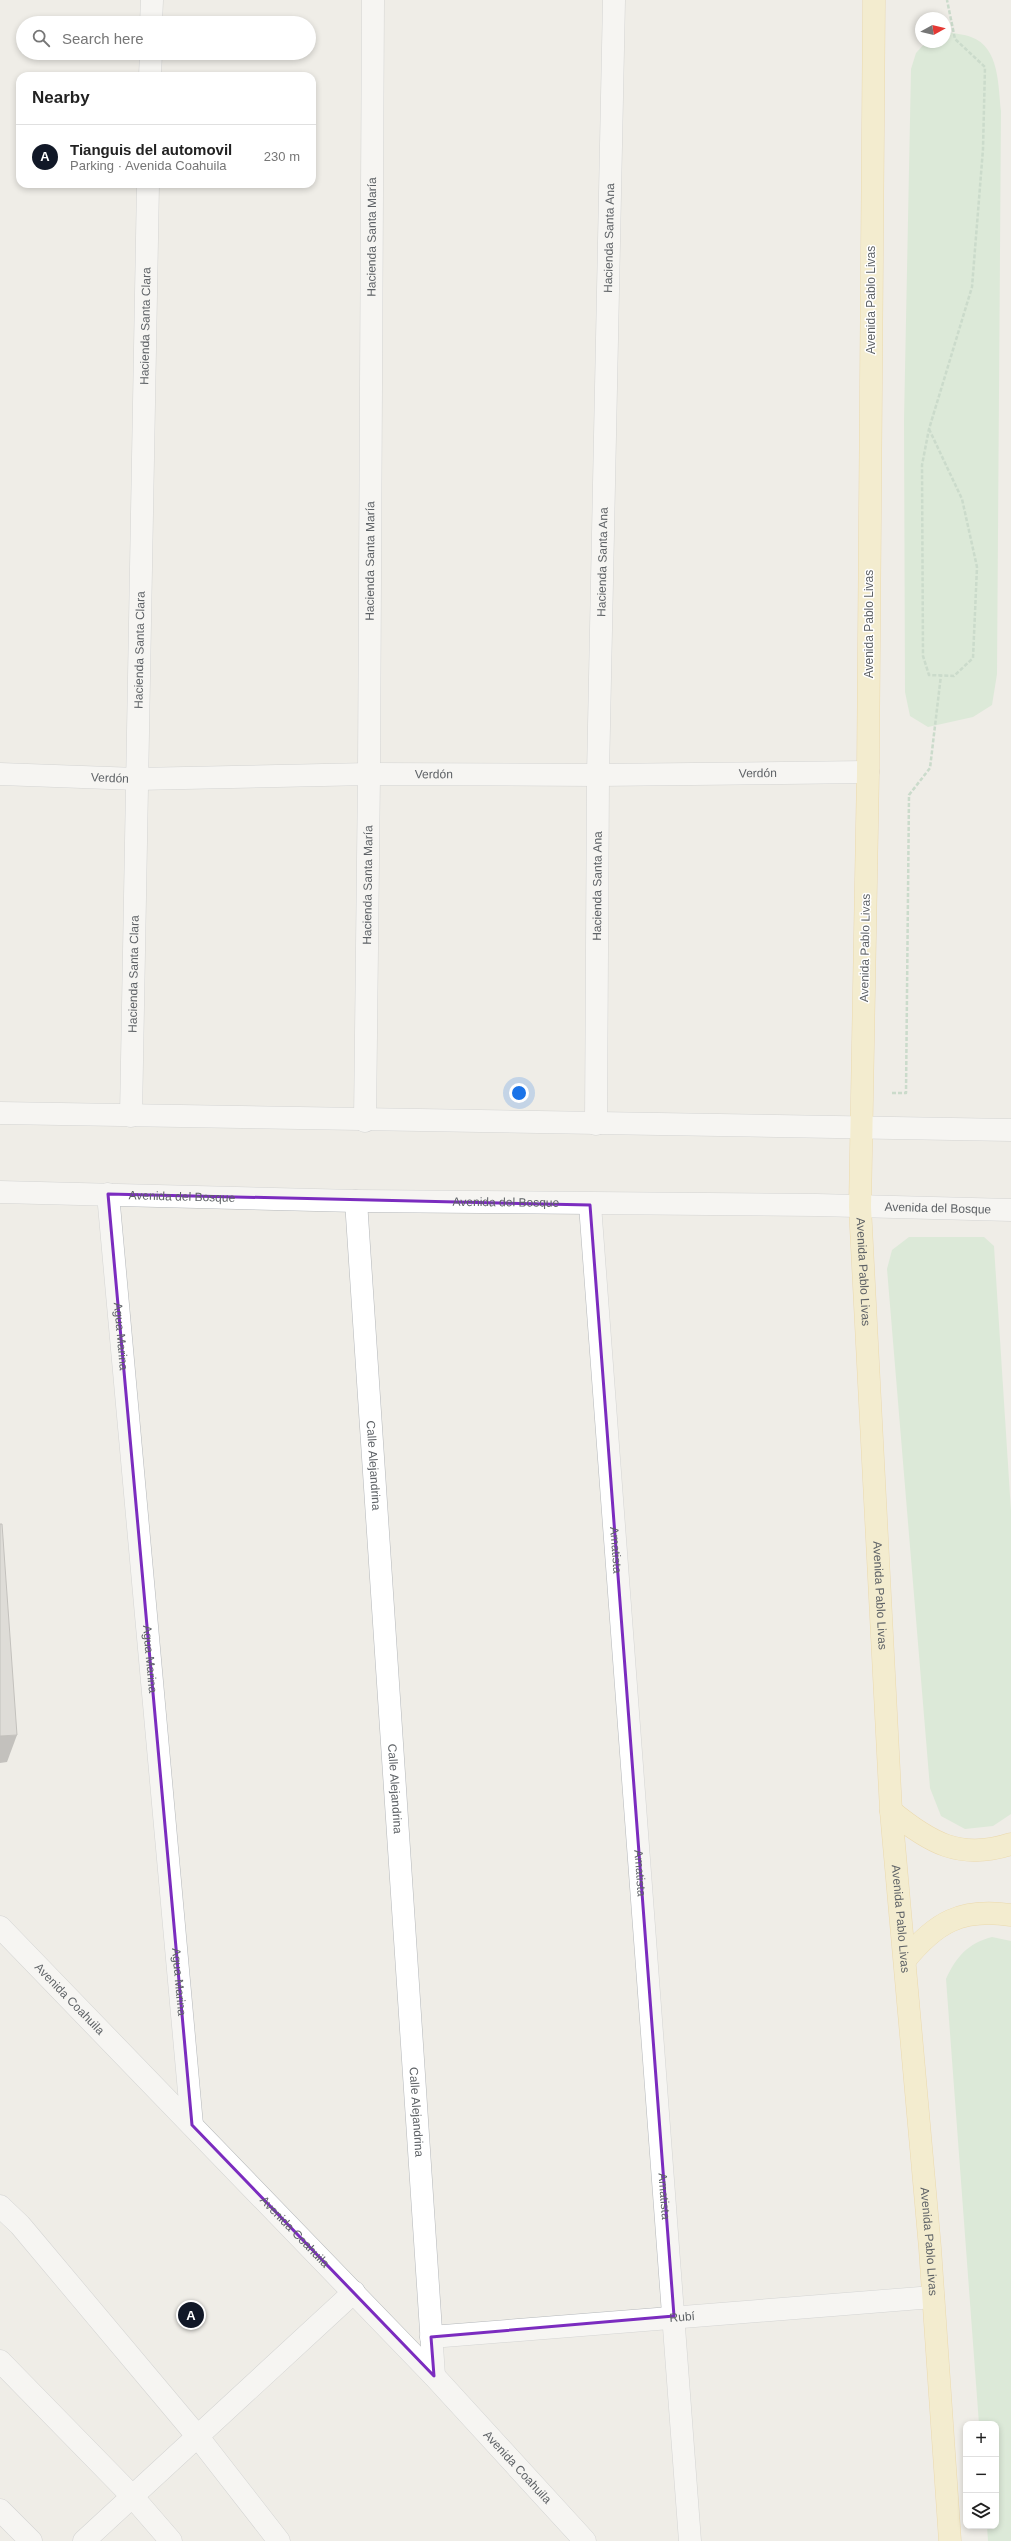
<!DOCTYPE html>
<html lang="en">
<head>
<meta charset="utf-8">
<style>
	:root { --surface:#fff; --page:#f6f6f6; --text:#222; --muted:#767676; --line:#e0e0e0; --accent:#111827 }
	body { margin:0; font-family:Arial,sans-serif; background:var(--page); color:var(--text) }
	.controls { position:absolute; right:12px; bottom:12px; display:grid; overflow:hidden; border-radius:8px; box-shadow:0 2px 6px #0003 }
	.controls button { width:36px; height:36px; display:grid; place-items:center; padding:0; border:0; border-bottom:1px solid var(--line); background:var(--surface); color:var(--text); font:20px sans-serif }
	.compass { position:absolute; left:915px; top:12px; width:36px; height:36px; border-radius:50%; background:var(--surface); box-shadow:0 2px 6px #0003; rotate:82deg }
	.you { position:absolute; left:519px; top:1093px; width:14px; height:14px; margin:-10px; border:3px solid #fff; border-radius:50%; background:#1a73e8; box-shadow:0 0 0 6px #1a73e833 }
	.badge { display:grid; place-items:center; width:26px; height:26px; border-radius:50%; background:var(--accent); color:#fff; font-size:13px; font-weight:700 }
	.pin { position:absolute; translate:-50% -50%; border:2px solid #fff; box-shadow:0 1px 4px #0006 }
	.list { margin:0; padding:0; list-style:none }
	h2 { display:flex; justify-content:space-between; align-items:center; height:52px; margin:0; padding:0 16px; font-size:17px }
	h2 small { font-size:13px; font-weight:400; color:var(--muted) }
	.list li { display:grid; grid-template-columns:26px 1fr auto; gap:12px; align-items:center; box-sizing:border-box; height:64px; padding:0 16px; border-top:1px solid var(--line) }
	.list b { display:block; font-size:15px; white-space:nowrap }
	.list p { margin:0; font-size:13px; white-space:nowrap; color:var(--muted) }
	.list em { font-size:13px; font-style:normal; color:var(--muted) }
	.icon { flex:none; width:22px; height:22px; fill:none; stroke:currentColor; stroke-width:2; stroke-linecap:round; stroke-linejoin:round }
	.map { position:relative; flex:none; width:1011px; height:2541px; overflow:hidden }
	.search { position:absolute; background:var(--surface); box-shadow:0 2px 6px #0003; left:16px; top:16px; width:300px; height:44px; display:flex; align-items:center; gap:10px; box-sizing:border-box; padding:0 14px; border-radius:22px; color:var(--muted); font-size:15px }
	.panel { position:absolute; background:var(--surface); box-shadow:0 2px 6px #0003; left:16px; top:72px; width:300px; height:116px; border-radius:12px }
	.map>svg:first-child { display:block }
	.green { fill:#c6e4c5 }
	.lines { fill:none; stroke-linecap:round; stroke-linejoin:round }
	.minor-casing { stroke:#b4b7ba; stroke-width:23 }
	.major-casing { stroke:#e6c168; stroke-width:23 }
	.path { stroke:#9fc5a9; stroke-width:2.5; stroke-dasharray:4 2; stroke-linecap:butt }
	.minor { stroke:#fff; stroke-width:22 }
	.major { stroke:#f9ecb2; stroke-width:22 }
	.shaded-wall { fill:#8e8c89 }
	.building { fill:#cbc8c4; stroke:#8e8c89 }
	.marked { fill:none; stroke:#7b2cbf; stroke-width:3; stroke-linejoin:round }
	.labels { text-anchor:middle; dominant-baseline:central; stroke-width:3; stroke-linejoin:round; paint-order:stroke }
	.street-label { font-size:12px; fill:#5e6266; stroke:#fff }
</style>
</head>
<body>
<div class="map">
<svg width="1011" height="2541" viewBox="0 0 1011 2541">
	<rect width="100%" height="100%" fill="#efede7"/>
	<g class="green">
		<path d="M949,32C956,34 964,34 971,37C1000,47 998,87 1001,111L997,674L992,705L973,717L928,727L910,716L905,692L904,421L911,69L916,53L926,42H945V34Z"/>
		<polygon points="909,1237 984,1237 994,1246 1011,1511 1011,1814 993,1826 965,1829 941,1816 930,1788 887,1269 892,1250"/>
		<path d="M992,1937L1011,1941V2541H988L987,2526H996V2424H979L946,1979C956,1957 968,1943 992,1937Z"/>
	</g>
	<g class="lines">
		<g class="minor-casing">
			<g id="minor">
				<polyline points="151,23 152,0"/>
				<polyline points="150,76 151,53"/>
				<path id="s1" d="M0,774L137,779L369,774L598,775L868,772"/>
				<polyline points="0,1113 1011,1130"/>
				<path id="s2" d="M131,1116L148,184"/>
				<path id="s3" d="M365,1121L369,774L373,0"/>
				<path id="s4" d="M596,1124L598,775L614,0"/>
				<path id="s5" d="M0,1192L356,1201L817,1205L1011,1210"/>
				<path id="s6" d="M108,1194L192,2125"/>
				<path id="s7" d="M356,1201L434,2376"/>
				<path id="s8" d="M590,1205L690,2541"/>
				<path id="s9" d="M0,1927L434,2376L585,2541"/>
				<polyline points="0,2206 20,2225 198,2437 279,2541"/>
				<path id="s10" d="M431,2337L933,2297"/>
				<polyline points="0,2361 132,2496 171,2541"/>
				<polyline points="0,2510 31,2541"/>
				<polyline points="84,2541 354,2292"/>
			</g>
		</g>
		<g class="major-casing">
			<g id="major">
				<path id="s11" d="M874,0L868,772L860,1207L891,1811L930,2248L950,2541"/>
				<path d="M891,1811C929,1842 960,1861 1011,1844"/>
				<path d="M905,1960C936,1922 961,1908 1011,1915"/>
			</g>
		</g>
		<g class="path">
			<polyline points="929,429 962,499 977,567 973,658 954,676 929,675 923,656 922,465 929,429 972,287 983,149 985,67 955,39 947,0"/>
			<polyline points="892,1093 906,1093 909,795 930,768 941,675"/>
		</g>
		<use href="#minor" class="minor"/>
		<use href="#major" class="major"/>
	</g>
	<polygon class="shaded-wall" points="17,1735 7,1762 0,1763 0,1736"/>
	<polygon class="building" points="0,1524 2,1524 17,1735 0,1736"/>
	<path d="M0 0H1011V2541H0ZM108,1194L590,1205L674,2316L431,2337L434,2376L192,2125Z" fill="#efede7" fill-opacity=".55" fill-rule="evenodd"/>
	<path class="marked" d="M108,1194L590,1205L674,2316L431,2337L434,2376L192,2125Z"/>
	<g class="labels">
		<g class="street-label">
			<text stroke="none"><textPath href="#s3" startOffset="884">Hacienda Santa María</textPath></text>
			<text stroke="none"><textPath href="#s4" startOffset="886">Hacienda Santa Ana</textPath></text>
			<text transform="translate(871 300) rotate(-90)">Avenida Pablo Livas</text>
			<text stroke="none"><textPath href="#s2" startOffset="790">Hacienda Santa Clara</textPath></text>
			<text stroke="none"><textPath href="#s3" startOffset="560">Hacienda Santa María</textPath></text>
			<text stroke="none"><textPath href="#s4" startOffset="562">Hacienda Santa Ana</textPath></text>
			<text transform="translate(869 624) rotate(-90)">Avenida Pablo Livas</text>
			<text stroke="none"><textPath href="#s2" startOffset="466">Hacienda Santa Clara</textPath></text>
			<text stroke="none"><textPath href="#s1" startOffset="758">Verdón</textPath></text>
			<text stroke="none"><textPath href="#s1" startOffset="434">Verdón</textPath></text>
			<text stroke="none"><textPath href="#s1" startOffset="110">Verdón</textPath></text>
			<text stroke="none"><textPath href="#s3" startOffset="236">Hacienda Santa María</textPath></text>
			<text stroke="none"><textPath href="#s4" startOffset="238">Hacienda Santa Ana</textPath></text>
			<text transform="translate(865 948) rotate(-89)">Avenida Pablo Livas</text>
			<text stroke="none"><textPath href="#s2" startOffset="142">Hacienda Santa Clara</textPath></text>
			<text stroke="none"><textPath href="#s5" startOffset="182">Avenida del Bosque</textPath></text>
			<text stroke="none"><textPath href="#s5" startOffset="506">Avenida del Bosque</textPath></text>
			<text stroke="none"><textPath href="#s5" startOffset="938">Avenida del Bosque</textPath></text>
			<text stroke="none"><textPath href="#s11" startOffset="1272">Avenida Pablo Livas</textPath></text>
			<text stroke="none"><textPath href="#s6" startOffset="143">Agua Marina</textPath></text>
			<text stroke="none"><textPath href="#s7" startOffset="265">Calle Alejandrina</textPath></text>
			<text stroke="none"><textPath href="#s8" startOffset="346">Amatista</textPath></text>
			<text stroke="none"><textPath href="#s11" startOffset="1596">Avenida Pablo Livas</textPath></text>
			<text stroke="none"><textPath href="#s6" startOffset="467">Agua Marina</textPath></text>
			<text stroke="none"><textPath href="#s7" startOffset="589">Calle Alejandrina</textPath></text>
			<text stroke="none"><textPath href="#s8" startOffset="670">Amatista</textPath></text>
			<text stroke="none"><textPath href="#s11" startOffset="1920">Avenida Pablo Livas</textPath></text>
			<text stroke="none"><textPath href="#s6" startOffset="791">Agua Marina</textPath></text>
			<text stroke="none"><textPath href="#s9" startOffset="100">Avenida Coahuila</textPath></text>
			<text stroke="none"><textPath href="#s7" startOffset="913">Calle Alejandrina</textPath></text>
			<text stroke="none"><textPath href="#s8" startOffset="994">Amatista</textPath></text>
			<text stroke="none"><textPath href="#s9" startOffset="424">Avenida Coahuila</textPath></text>
			<text stroke="none"><textPath href="#s11" startOffset="2244">Avenida Pablo Livas</textPath></text>
			<text stroke="none"><textPath href="#s10" startOffset="252">Rubí</textPath></text>
			<text stroke="none"><textPath href="#s9" startOffset="748">Avenida Coahuila</textPath></text>
		</g>
	</g>
</svg>
<div class="controls">
<button>+</button>
<button>−</button>
<button><svg class="icon" aria-label="layers" viewBox="0 0 24 24"><path d="M12 4l9 5-9 5-9-5zM3 14l9 5 9-5"/></svg></button>
</div>
<svg class="compass" viewBox="-18 -18 36 36"><path d="M0-13l5 13h-10z" fill="#e53935"/><path d="M0 13l5-13h-10z" fill="#767676"/></svg>
<div class="you"></div>
<div class="pin badge" style="left:191px;top:2315px">A</div>
<div class="search"><svg class="icon" aria-label="search" viewBox="0 0 24 24"><circle cx="10" cy="10" r="6"/><path d="M15 15l6 6"/></svg>Search here</div>
<section class="panel">
<h2>Nearby<small></small></h2>
<ul class="list">
<li><span class="badge">A</span><div><b>Tianguis del automovil</b><p>Parking · Avenida Coahuila</p></div><em>230 m</em></li>
</ul>
</section>
</div>
</body>
</html>
